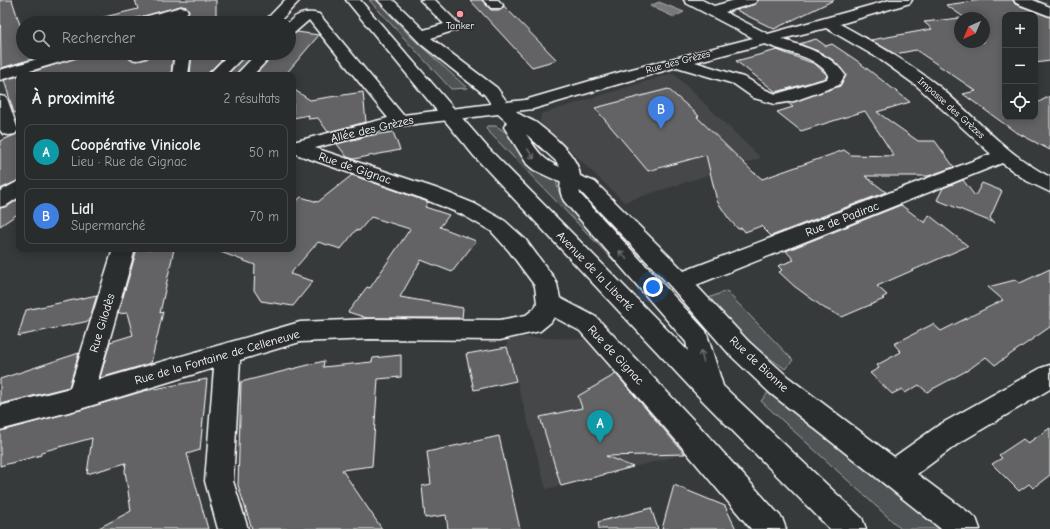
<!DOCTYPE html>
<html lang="fr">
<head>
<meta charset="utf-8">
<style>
	:root { --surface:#292c2c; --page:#353838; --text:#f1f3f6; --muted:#a5a7a9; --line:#454848; --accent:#ff9aa2 }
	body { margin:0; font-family:"Comic Neue",sans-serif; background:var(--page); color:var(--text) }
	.controls { position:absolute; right:12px; top:12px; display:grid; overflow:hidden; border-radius:8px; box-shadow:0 2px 10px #0003 }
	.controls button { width:36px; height:36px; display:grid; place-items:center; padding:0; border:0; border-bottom:1px solid var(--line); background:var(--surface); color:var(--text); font:20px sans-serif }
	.compass { position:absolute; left:954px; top:12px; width:36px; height:36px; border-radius:50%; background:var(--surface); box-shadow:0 2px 10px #0003; rotate:224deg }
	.you { position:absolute; left:653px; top:287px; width:14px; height:14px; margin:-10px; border:3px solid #fff; border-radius:50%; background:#1a73e8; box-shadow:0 0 0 6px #1a73e833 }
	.badge { display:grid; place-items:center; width:26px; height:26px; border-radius:50%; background:var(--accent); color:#fff; font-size:13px; font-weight:700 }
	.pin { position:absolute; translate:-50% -33px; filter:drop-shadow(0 1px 2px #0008) }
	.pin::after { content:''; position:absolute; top:21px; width:14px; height:12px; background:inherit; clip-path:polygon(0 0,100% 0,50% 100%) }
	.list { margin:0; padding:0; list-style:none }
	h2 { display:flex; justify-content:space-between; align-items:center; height:52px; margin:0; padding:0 16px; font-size:17px }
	h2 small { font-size:13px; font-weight:400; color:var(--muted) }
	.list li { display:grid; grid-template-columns:26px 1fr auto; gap:12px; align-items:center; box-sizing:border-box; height:56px; margin:0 8px 8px; padding:0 8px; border:1px solid var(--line); border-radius:8px }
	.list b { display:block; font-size:15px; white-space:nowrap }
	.list p { margin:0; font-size:13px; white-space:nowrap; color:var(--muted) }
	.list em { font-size:13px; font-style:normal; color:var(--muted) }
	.icon { flex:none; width:22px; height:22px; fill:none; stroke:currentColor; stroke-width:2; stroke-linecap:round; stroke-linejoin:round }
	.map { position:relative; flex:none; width:1050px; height:529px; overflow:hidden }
	.search { position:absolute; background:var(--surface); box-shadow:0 2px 10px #0003; left:16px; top:16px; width:280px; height:44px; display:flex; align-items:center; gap:10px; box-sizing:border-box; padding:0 14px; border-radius:22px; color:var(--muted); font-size:15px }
	.panel { position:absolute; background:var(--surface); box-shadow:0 2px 10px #0003; left:16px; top:72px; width:280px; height:180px; border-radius:8px }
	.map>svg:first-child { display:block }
	.built { fill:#444748 }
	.green { fill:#505354; stroke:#a8a9aa }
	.water { fill:#767879; stroke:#adaeaf }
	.building { fill:#636465; stroke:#fff }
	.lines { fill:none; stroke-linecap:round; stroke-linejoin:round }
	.minor-casing { stroke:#fff; stroke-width:3 }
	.major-casing { stroke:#fff; stroke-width:3 }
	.minor { fill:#2a2d2e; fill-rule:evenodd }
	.major { fill:#2a2d2e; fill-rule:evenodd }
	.oneway { stroke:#6a6c6d }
	.poi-dot { fill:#ff9aa2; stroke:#2a2d2e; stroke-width:1.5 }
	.labels { text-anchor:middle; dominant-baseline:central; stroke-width:3; stroke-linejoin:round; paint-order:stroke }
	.far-poi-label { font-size:10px; fill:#fff; stroke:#2a2d2e }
	.far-street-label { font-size:10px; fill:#fff; stroke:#2a2d2e }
	.street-label { font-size:12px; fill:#fff; stroke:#2a2d2e }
</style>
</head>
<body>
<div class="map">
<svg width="1050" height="529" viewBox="0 0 1050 529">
	<rect width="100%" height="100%" fill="#373a3b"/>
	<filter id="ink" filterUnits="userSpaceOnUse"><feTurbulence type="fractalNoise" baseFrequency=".025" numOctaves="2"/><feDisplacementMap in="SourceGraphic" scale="8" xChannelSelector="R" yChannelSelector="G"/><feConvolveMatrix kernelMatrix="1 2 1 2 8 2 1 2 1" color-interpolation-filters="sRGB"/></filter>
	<g filter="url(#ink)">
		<g class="built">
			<polygon points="673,73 761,158 624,202 540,122 541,114"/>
			<polygon points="505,337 585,339 685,454 546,489"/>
		</g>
		<g class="green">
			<polygon points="369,0 376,0 409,35 467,88 451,89"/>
			<polygon points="487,126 496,126 512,136 557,180 557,186 560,194 624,263 619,266 486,129"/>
			<polygon points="726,291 793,360 785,369 760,351 706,299"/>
			<polygon points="771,389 940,529 901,529 761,401"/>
		</g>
		<polygon class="water" points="659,2 684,12 674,17 650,6"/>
		<g class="building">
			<polygon points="0,0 12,0 23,34 23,53 53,53 1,68"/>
			<polygon points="135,0 216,0 216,23 160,23 187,15 189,10 186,7 181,6 133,19 130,23 79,23 138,9"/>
			<polygon points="470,0 482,0 491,10 501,10 504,6 557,60 532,67"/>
			<polygon points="758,0 834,0 774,29 736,10 755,4"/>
			<polygon points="981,0 1013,0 1015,4 1050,17 1050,61 1035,63 1035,15 1005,15 1005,117 1035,117 1035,104 1050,96 1050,150 1014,131 963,94 976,91 916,50 895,54 871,40 932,29 924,22 960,18 960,42 984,42 984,18 963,18 965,18 946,5"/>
			<polygon points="297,32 319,35 285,75 255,75 275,53 289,53 289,35"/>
			<polygon points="816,39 826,46 832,44 856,60 910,102 877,112 918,141 935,141 954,167 928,176 865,176 886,192 771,236 761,226 745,232 742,228 738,229 729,219 717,201 706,155 648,171 595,108 668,89 699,116 697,117 754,173 755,173 762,179 844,150 851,155 894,156 865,111 801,131 777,112 793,107 788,103 840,86 846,76 833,60 818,51 799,44"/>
			<polygon points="777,50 815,64 827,75 826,78 776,92 736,61"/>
			<polygon points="84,53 128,53 127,57 131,60 136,61 146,59 154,53 173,53 171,75 22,75 80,57"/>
			<polygon points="192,53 216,54 228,53 206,75 190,75"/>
			<polygon points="248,53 255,53 235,75 227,75"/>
			<polygon points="19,76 19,112 14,113 4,80"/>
			<polygon points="293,89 310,100 363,92 366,122 328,132 318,118 308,119 309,115 293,118"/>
			<polygon points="19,132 19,180 0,189 0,141 15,135"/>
			<polygon points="393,132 400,150 354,159 347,157 337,144 368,136"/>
			<polygon points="352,175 428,202 425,207 449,215 440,227 476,241 452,272 421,260 400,297 463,308 462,318 367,318 348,312 367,287 370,288 410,229 371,217 359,231 356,230 341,249 318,242 290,274 313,281 293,306 261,301 254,290 255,265 218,251 219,249 293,249 293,204 301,197 318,202"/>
			<polygon points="963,180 975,196 982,183 1002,191 990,218 994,223 937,200 943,188"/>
			<polygon points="19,199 19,213 0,226 0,208 8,206"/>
			<polygon points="901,205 925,223 929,215 968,246 877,286 887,295 882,298 884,299 842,317 824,308 794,286 779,272 782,270 778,266 794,260 786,251"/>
			<polygon points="137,249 174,249 160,313 163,312 151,363 100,378 110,342 133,335 127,313 118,314"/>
			<polygon points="1050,269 1050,327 995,365 986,357 968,370 927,392 919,385 905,393 902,389 892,394 870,373 879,368 877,365 901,352 894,344 933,324 941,331 1003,300 988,287 1015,280 1020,283"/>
			<polygon points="97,295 89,321 18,336 26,310"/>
			<polygon points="507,347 516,381 474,390 466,354"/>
			<polygon points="79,353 69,387 0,404 0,379"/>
			<polygon points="401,355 401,377 378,379 372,466 342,470 382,529 252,529 238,485 241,382 324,361 323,367 372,362 373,358"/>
			<polygon points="616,374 685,454 606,456 633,467 561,486 540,417 582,408 578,396"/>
			<polygon points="207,379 200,450 187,454 208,529 97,529 131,511 125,471 126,463 87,474 92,438 41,452 41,455 0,466 0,431 80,410 144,391"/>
			<polygon points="1050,428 1050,475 1033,488 1029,484 1019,491 992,464 1002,458 999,455 1023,439 1028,443"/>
			<polygon points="499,436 520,529 448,529 446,515 425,518 422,486 431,484 427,452"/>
			<polygon points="674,485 725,506 736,529 662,529"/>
			<polygon points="651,508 658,529 599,529 598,522"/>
		</g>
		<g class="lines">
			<g class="minor-casing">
				<g id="minor">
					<polygon points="285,0 300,0 278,23 263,23"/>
					<path d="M378,0H393L424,30L444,24L420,0H435L461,26L459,29L431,38L497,88L507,102L525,100L624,71L753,38L686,3L684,0H702L714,6L735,0H757L755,3L725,12L768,34L890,0H912L910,3L840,24C875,43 910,63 941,88C977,119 1007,155 1050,177V192L1027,181L1002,163L696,285L748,341L788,377L894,457L939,425L1041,368L1050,365V389L959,443L917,474L976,518L980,529H941L770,393L730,355L672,288L581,192L534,170L527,164L504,127L507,122L498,114L399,126L315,148L438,189L475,204L505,221L525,239L554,278L557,284L560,298L596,317L701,428L782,518L786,529H751L681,446L580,331L554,317L551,322L540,331L500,340L370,339L300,342L240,360L233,481L248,529H218L205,481L214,368L80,409L0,430V406L70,388L113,249H135L98,380L300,322L370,319L500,320L526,315L535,308L537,303L535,286L509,251L491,231L461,214L424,199L293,153V142L388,118L309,20L294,33L289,34L288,23C297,13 306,11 319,14L403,115L491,104L485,95L421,44ZM826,28L878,58L917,86L991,154L684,271L595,182L580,176C578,155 551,134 535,122C528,118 522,117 516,111L533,109L677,67L734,84L754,98L775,104L794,101L839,85L845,75C830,53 806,48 782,39ZM765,44C787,53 814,55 829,75L827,79L776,94L766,90L746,78L695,62ZM526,134L556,161L560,167C541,159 537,150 526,134Z"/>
					<polygon points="483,0 498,0 503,5 501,8 491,8"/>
					<polygon points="1014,0 1033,0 1050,7 1050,16 1016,3"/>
					<polygon points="181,7 186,8 188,11 186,14 154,23 131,23 133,20"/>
					<polygon points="58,53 83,53 80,56 0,80 0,70"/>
					<path d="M130,53H152C147,59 138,61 131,59L128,56Z"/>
					<polygon points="175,53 191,53 188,75 172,75"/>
					<polygon points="230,53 247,53 225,75 208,75"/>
					<polygon points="257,53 274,53 253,75 236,75"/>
					<polygon points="0,96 6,97 8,101 18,130 15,134 9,135 3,134 0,130"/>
					<polygon points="19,181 19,197 7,205 0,207 0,191"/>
				</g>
			</g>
			<g class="major-casing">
				<path id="major" d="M346,0H360L488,148L688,351L686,342L564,201C559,192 559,183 564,174L571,173L578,174L581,179L579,189L580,194L706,331L723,386L862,518L866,529H830L703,401L474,156Z"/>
			</g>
			<use href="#minor" class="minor"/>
			<use href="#major" class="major"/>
		</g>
		<defs><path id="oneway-shaft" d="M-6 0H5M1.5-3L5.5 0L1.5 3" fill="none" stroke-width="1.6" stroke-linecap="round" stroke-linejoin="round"/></defs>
		<g class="oneway">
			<use href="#oneway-shaft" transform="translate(531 154) rotate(56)"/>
			<use href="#oneway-shaft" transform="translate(623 255) rotate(-132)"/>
			<use href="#oneway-shaft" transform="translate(702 356) rotate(-105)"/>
		</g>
	</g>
	<circle class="poi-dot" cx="460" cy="14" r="4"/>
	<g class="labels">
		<g class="far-poi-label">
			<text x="460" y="26">Tanker</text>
		</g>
		<g class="far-street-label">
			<text transform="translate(678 62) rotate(-15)">Rue des Grèzes</text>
			<text transform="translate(951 108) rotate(42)">Impasse des Grèzes</text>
		</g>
		<g class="street-label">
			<text transform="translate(372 129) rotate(-13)">Allée des Grèzes</text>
			<text transform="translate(355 168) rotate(19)">Rue de Gignac</text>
			<text transform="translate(842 219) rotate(-21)">Rue de Padirac</text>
			<text transform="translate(595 271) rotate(46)">Avenue de la Liberté</text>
			<text transform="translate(102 323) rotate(-73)">Rue Gilodès</text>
			<text transform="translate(616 355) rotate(47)">Rue de Gignac</text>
			<text transform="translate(217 357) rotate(-16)">Rue de la Fontaine de Celleneuve</text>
			<text transform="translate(759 364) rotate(43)">Rue de Bionne</text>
		</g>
	</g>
</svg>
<div class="controls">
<button>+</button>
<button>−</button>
<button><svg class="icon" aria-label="locate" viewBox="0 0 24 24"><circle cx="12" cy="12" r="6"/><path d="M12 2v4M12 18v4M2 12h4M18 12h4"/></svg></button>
</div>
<svg class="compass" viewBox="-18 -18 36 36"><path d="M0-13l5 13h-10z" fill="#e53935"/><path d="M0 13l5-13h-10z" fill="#a5a7a9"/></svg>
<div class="you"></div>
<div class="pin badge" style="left:600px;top:443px;background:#0f9aa8">A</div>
<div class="pin badge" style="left:661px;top:129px;background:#3f7fe0">B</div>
<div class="search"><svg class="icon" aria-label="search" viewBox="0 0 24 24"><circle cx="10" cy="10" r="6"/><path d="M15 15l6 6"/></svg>Rechercher</div>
<section class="panel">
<h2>À proximité<small>2 résultats</small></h2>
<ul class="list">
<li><span class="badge" style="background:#0f9aa8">A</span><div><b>Coopérative Vinicole</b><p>Lieu · Rue de Gignac</p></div><em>50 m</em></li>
<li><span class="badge" style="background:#3f7fe0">B</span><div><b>Lidl</b><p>Supermarché</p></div><em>70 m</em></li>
</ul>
</section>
</div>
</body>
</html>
